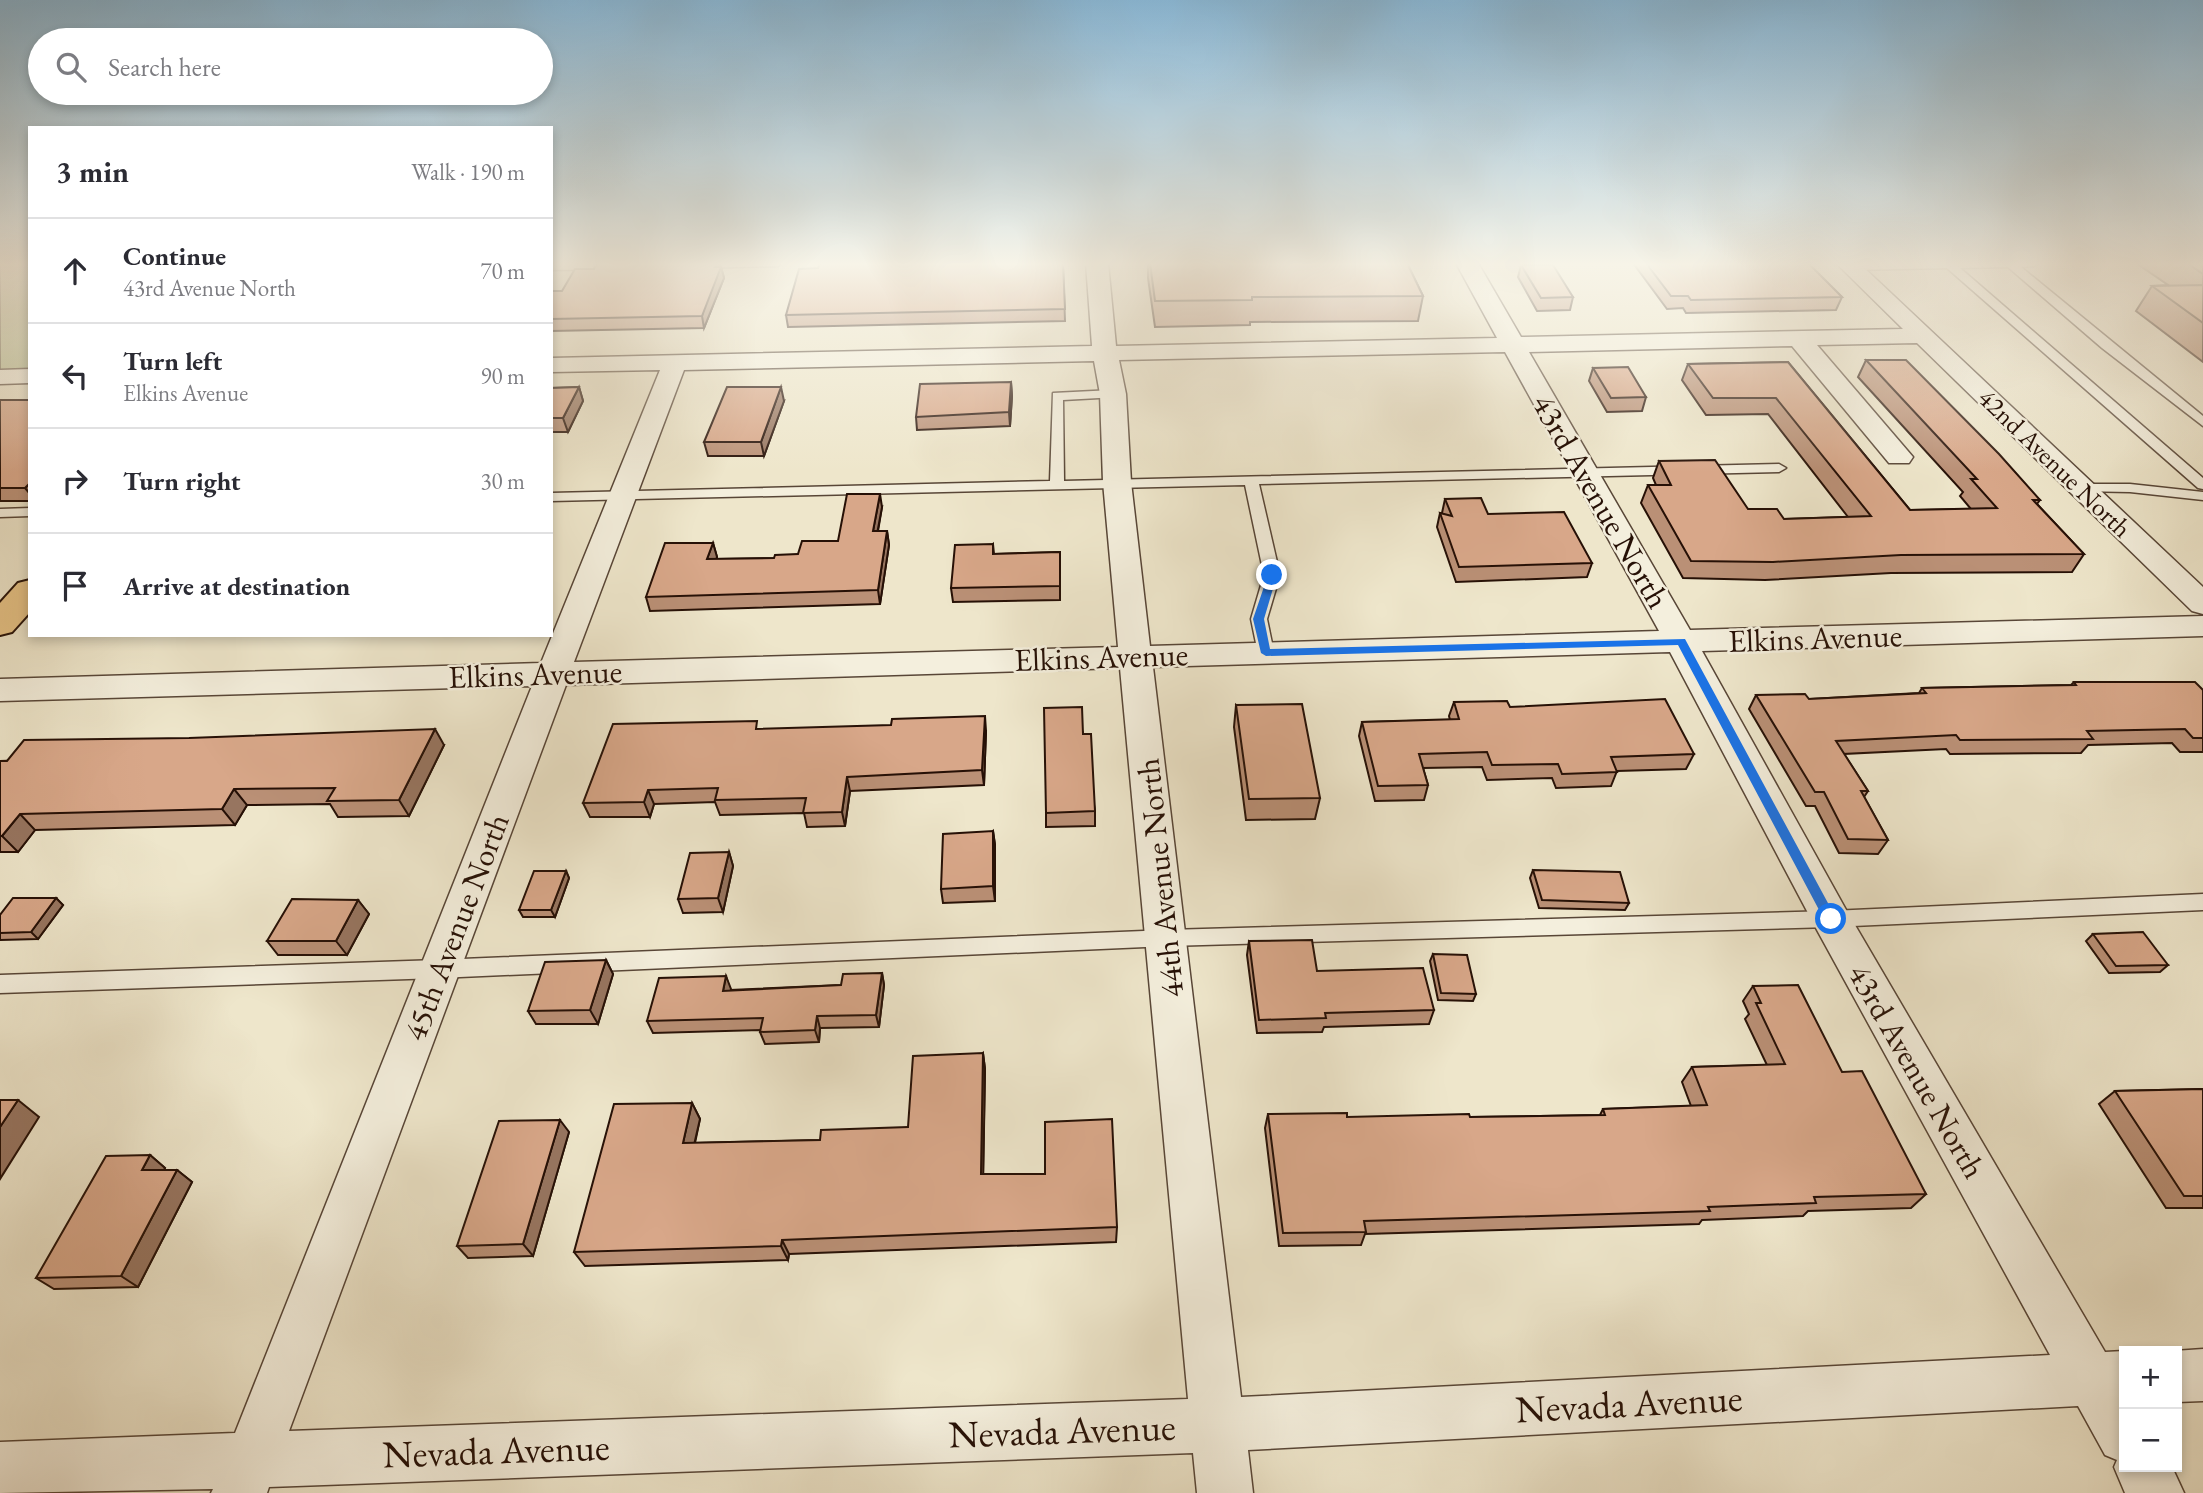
<!DOCTYPE html>
<html lang="en">
<head>
<meta charset="utf-8">
<style>
	:root { --surface:#fff; --page:#f2f2f3; --text:#2b2b33; --muted:#7c7c81; --line:#e1e1e2 }
	body { margin:0; font-family:"EB Garamond",serif; background:var(--page); color:var(--text) }
	.controls { position:absolute; right:21px; bottom:21px; display:grid; overflow:hidden; border-radius:0px; box-shadow:0 4px 10px #0003 }
	.controls button { width:63px; height:63px; display:grid; place-items:center; padding:0; border:0; border-bottom:2px solid var(--line); background:var(--surface); color:var(--text); font:35px sans-serif }
	.stop { position:absolute; width:21px; height:21px; margin:-16px; border:5px solid #1a73e8; border-radius:50%; background:#fff }
	.stop.end { background:#1a73e8; border-color:#fff; box-shadow:0 2px 7px #0008 }
	.list { margin:0; padding:0; list-style:none }
	h2 { display:flex; justify-content:space-between; align-items:center; height:91px; margin:0; padding:0 28px; font-size:30px }
	h2 small { font-size:23px; font-weight:400; color:var(--muted) }
	.list li { display:grid; grid-template-columns:46px 1fr auto; gap:21px; align-items:center; box-sizing:border-box; height:105px; padding:0 28px; border-top:2px solid var(--line) }
	.list b { display:block; font-size:26px; white-space:nowrap }
	.list p { margin:0; font-size:23px; white-space:nowrap; color:var(--muted) }
	.list em { font-size:23px; font-style:normal; color:var(--muted) }
	.icon { flex:none; width:38px; height:38px; fill:none; stroke:currentColor; stroke-width:2; stroke-linecap:round; stroke-linejoin:round }
	.map { position:relative; flex:none; width:2203px; height:1493px; overflow:hidden }
	.search { position:absolute; background:var(--surface); box-shadow:0 4px 10px #0003; left:28px; top:28px; width:525px; height:77px; display:flex; align-items:center; gap:18px; box-sizing:border-box; padding:0 24px; border-radius:38px; color:var(--muted); font-size:26px }
	.panel { position:absolute; background:var(--surface); box-shadow:0 4px 10px #0003; left:28px; top:126px; width:525px; height:511px; border-radius:0px }
	.map>svg:first-child { display:block }
	.green { fill:#bcc495; stroke:#716a4e; stroke-width:2 }
	.lines { fill:none; stroke-linecap:round; stroke-linejoin:round }
	.service-casing { stroke:#584637; stroke-width:3 }
	.minor-casing { stroke:#584637; stroke-width:3 }
	.primary-casing { stroke:#261006; stroke-width:4 }
	.service { fill:#f4efdd; fill-rule:evenodd }
	.minor { fill:#f4efdd; fill-rule:evenodd }
	.primary { fill:#e7c386; fill-rule:evenodd }
	.wall { fill:#ba9076; stroke:#261006; stroke-width:2 }
	.shaded-wall { fill:#977560; stroke:#261006; stroke-width:2 }
	.building { fill:#d8a789; stroke:#261006; stroke-width:2 }
	.route { fill:#1a73e8 }
	.labels { text-anchor:middle; dominant-baseline:central; stroke-width:5; stroke-linejoin:round; paint-order:stroke }
	.far-street-label { font-size:26px; fill:#261006; stroke:#f4efdd }
	.street-label { font-size:32px; fill:#261006; stroke:#f4efdd }
	.near-street-label { font-size:38px; fill:#261006; stroke:#f4efdd }
</style>
</head>
<body>
<div class="map">
<svg width="2203" height="1493" viewBox="0 0 2203 1493">
	<rect width="100%" height="100%" fill="#eee6cb"/>
	<filter id="stains"><feTurbulence type="fractalNoise" baseFrequency=".00286" numOctaves="4"/><feColorMatrix values="0 0 0 0 .2 0 0 0 0 .09 0 0 0 0 .02 0 0 0 .5 -.17"/></filter>
	<radialGradient id="worn" r=".72"><stop offset=".6" stop-color="#630" stop-opacity="0"/><stop offset="1" stop-color="#630" stop-opacity=".3"/></radialGradient>
	<polygon class="green" points="0,263 30,263 30,376 0,377"/>
	<g class="lines">
		<g class="service-casing">
			<g id="service">
				<polygon points="694,263 783,263 778,266 698,268 694,267"/>
				<polygon points="1896,263 2039,263 2034,266 2021,267 2203,416 2203,426 2102,348 2008,267 1960,268 2203,478 2203,489 2198,488 1947,268 1852,270 1847,267 1852,264"/>
				<polygon points="551,264 618,263 623,266 618,269 551,270"/>
				<polygon points="1113,390 1117,391 1117,397 1063,400 1064,481 1779,464 1786,468 1779,472 1259,484 1280,575 1267,619 1274,653 1266,658 1258,653 1251,619 1264,575 1245,485 551,501 551,493 1050,481 1053,393"/>
				<polygon points="2081,484 2130,484 2203,492 2203,500 2130,492 2076,491 2074,488"/>
				<polygon points="30,508 30,516 0,517 0,509"/>
				<polygon points="2203,894 2203,910 1831,927 1168,946 438,978 0,993 0,975 438,960 1168,930 1831,911"/>
			</g>
		</g>
		<g class="minor-casing">
			<g id="minor">
				<path d="M1086,263H1108L1116,346L1497,338L1456,263H1478L1521,337L1903,329L1836,263H1859L2203,587V614L2192,611L1917,343L1817,345L1913,457L1909,463H1889L1792,346L1529,352L1690,630L2203,616V636L1702,651L1845,908L2105,1352L2124,1351H2125L2124,1467H2172L2184,1493H2125L2114,1467L2117,1460L2105,1455L2078,1406L1248,1450L1253,1493H1197L1193,1453L269,1487L267,1493H211L213,1489L0,1493V1442L235,1433L532,686L0,701V679L541,663L660,370L551,372V358L1092,346ZM1505,352L1659,631L1150,646L1131,482L1126,394L1119,360ZM1094,361L1100,394L1103,482L1118,647L574,662L684,370ZM1670,652L1817,930L2050,1355L1241,1397L1153,667ZM1120,668L1188,1399L289,1431L566,685Z"/>
				<polygon points="30,369 30,383 0,384 0,370"/>
				<polygon points="2203,1349 2203,1401 2177,1402 2177,1351 2174,1351"/>
			</g>
		</g>
		<g class="primary-casing">
			<polygon id="primary" points="30,580 30,612 12,632 0,635 0,603 18,583"/>
		</g>
		<use href="#service" class="service"/>
		<use href="#minor" class="minor"/>
		<use href="#primary" class="primary"/>
	</g>
	<g class="wall">
		<polygon points="597,263 720,263 724,278 704,328 551,331 551,291 562,291 594,269"/>
		<polygon points="1063,263 1065,321 788,327 786,315"/>
		<polygon points="1148,263 1407,263 1423,296 1418,321 1250,322 1250,325 1155,327 1148,278"/>
		<polygon points="1633,263 1808,263 1842,297 1836,310 1686,313 1683,308 1667,309"/>
		<polygon points="2136,263 2203,263 2203,362 2136,311 2152,286 2168,285"/>
		<polygon points="1521,265 1573,297 1570,310 1537,311 1518,277"/>
		<polygon points="1866,360 2040,500 2037,504 2084,554 2072,572 1891,573 1765,580 1683,578 1641,503 1648,485 1656,485 1653,478 1659,461 1748,509 1784,519 1848,517 1768,414 1706,415 1682,380 1688,364 1788,362 1910,510 1971,509 1960,496 1963,492 1858,377"/>
		<polygon points="1593,368 1646,397 1642,411 1607,412 1589,381"/>
		<polygon points="1011,382 1012,396 1010,426 917,430 916,417"/>
		<polygon points="579,387 583,401 568,432 551,432 551,388"/>
		<rect x="0" y="400" width="30" height="101"/>
		<polygon points="784,401 764,456 708,456 704,442"/>
		<polygon points="1445,499 1488,514 1592,563 1587,577 1456,582 1437,527 1440,513 1442,513"/>
		<polygon points="882,507 878,531 887,531 889,545 880,604 650,611 646,597 713,543 717,557 716,559 774,558 798,554 838,541"/>
		<polygon points="993,544 994,554 1060,552 1060,600 953,602 951,588"/>
		<polygon points="2074,682 2203,690 2203,752 2180,752 2172,743 2088,745 2081,753 1950,754 1946,749 1844,754 1868,791 1864,797 1888,840 1878,854 1839,853 1815,806 1806,806 1749,709 1756,695 1809,699 1919,693 1922,688 2071,685"/>
		<polygon points="1454,702 1510,707 1694,754 1686,769 1617,771 1611,786 1556,788 1552,778 1487,780 1482,767 1423,768 1428,785 1424,800 1375,801 1359,736 1362,722 1450,720 1449,716"/>
		<polygon points="1236,705 1320,798 1315,819 1246,820 1234,727"/>
		<polygon points="760,729 986,731 984,785 850,791 845,826 807,827 804,813 720,815 715,802 654,804 650,817 590,817 583,803"/>
		<polygon points="1083,734 1095,811 1095,826 1046,827 1046,813"/>
		<polygon points="444,745 409,816 338,817 330,804 247,805 235,825 35,830 18,852 0,852 0,761"/>
		<polygon points="993,831 995,845 995,901 943,903 941,889"/>
		<polygon points="729,852 733,866 723,912 683,913 678,899"/>
		<polygon points="1533,870 1629,903 1625,910 1539,908 1530,878"/>
		<polygon points="566,871 569,878 555,917 523,917 519,910"/>
		<polygon points="56,898 63,905 38,939 0,940 0,915"/>
		<polygon points="358,900 369,914 347,955 278,955 267,941"/>
		<polygon points="2093,934 2168,965 2160,972 2109,973 2086,941"/>
		<polygon points="1249,941 1317,971 1434,1010 1429,1024 1324,1027 1322,1032 1257,1033 1247,955"/>
		<polygon points="1433,954 1476,994 1473,1001 1438,1000 1430,961"/>
		<polygon points="606,960 613,974 598,1024 536,1024 528,1011"/>
		<polygon points="882,973 884,985 879,1027 820,1028 819,1042 765,1044 760,1032 761,1030 653,1033 647,1021 726,976 730,990 841,985"/>
		<polygon points="1753,986 1842,1072 1926,1194 1911,1208 1808,1211 1803,1216 1702,1220 1699,1224 1365,1234 1361,1245 1279,1246 1265,1128 1268,1114 1347,1117 1470,1117 1600,1115 1603,1109 1691,1106 1682,1082 1692,1067 1767,1065 1745,1019 1749,1014 1743,1001"/>
		<polygon points="983,1053 985,1069 983,1174 1117,1227 1116,1242 789,1254 788,1260 585,1266 574,1252 692,1103 700,1119 695,1143 820,1140 908,1127"/>
		<polygon points="2203,1089 2203,1208 2166,1208 2099,1104 2115,1091"/>
		<polygon points="569,1132 533,1256 468,1258 457,1246"/>
		<polygon points="150,1155 165,1168 164,1170 177,1170 192,1182 138,1287 54,1289 36,1278"/>
	</g>
	<g class="shaded-wall">
		<polygon points="717,263 720,263 724,278 704,328 702,316"/>
		<polygon points="1011,382 1012,396 1010,426 1009,412"/>
		<polygon points="579,387 583,401 568,432 563,418"/>
		<polygon points="781,387 784,401 764,456 761,442"/>
		<polygon points="30,483 30,494 25,488"/>
		<polygon points="880,494 882,507 875,545 873,531"/>
		<polygon points="887,531 889,545 880,604 878,590"/>
		<polygon points="713,543 717,557 711,573 707,559"/>
		<polygon points="985,716 986,731 984,785 982,770"/>
		<polygon points="435,729 444,745 409,816 399,800"/>
		<polygon points="847,777 850,791 845,826 842,812"/>
		<polygon points="234,789 247,805 235,825 222,809"/>
		<polygon points="648,790 654,804 650,817 644,802"/>
		<polygon points="20,814 35,830 18,852 2,836"/>
		<polygon points="993,831 995,845 995,901 993,886"/>
		<polygon points="729,852 733,866 723,912 718,898"/>
		<polygon points="566,871 569,878 555,917 551,910"/>
		<polygon points="56,898 63,905 38,939 31,932"/>
		<polygon points="358,900 369,914 347,955 336,941"/>
		<polygon points="606,960 613,974 598,1024 590,1010"/>
		<polygon points="882,973 884,985 879,1027 876,1015"/>
		<polygon points="726,976 731,989 728,1003 723,991"/>
		<polygon points="817,1016 820,1028 819,1042 815,1030"/>
		<polygon points="983,1053 985,1069 983,1190 981,1174"/>
		<polygon points="18,1100 39,1117 0,1179 0,1127"/>
		<polygon points="692,1103 700,1119 691,1158 683,1143"/>
		<polygon points="560,1120 569,1132 533,1256 523,1244"/>
		<polygon points="150,1155 165,1168 157,1183 142,1170"/>
		<polygon points="177,1170 192,1182 138,1287 121,1276"/>
		<polygon points="782,1240 789,1254 788,1260 781,1246"/>
	</g>
	<g class="building">
		<polygon points="597,263 717,263 715,267 721,267 702,316 551,319 551,291 562,291 575,269 594,269"/>
		<polygon points="820,263 1063,263 1065,309 786,315 799,269 818,268"/>
		<polygon points="1150,263 1407,263 1423,296 1252,297 1252,300 1155,301"/>
		<polygon points="1646,263 1808,263 1842,297 1691,300 1688,296 1671,296"/>
		<polygon points="2187,263 2203,263 2203,274"/>
		<polygon points="1521,265 1553,265 1573,297 1541,298"/>
		<polygon points="2203,285 2203,323 2152,286"/>
		<polygon points="1866,360 1906,360 1999,454 2040,500 2033,500 2084,554 1901,555 1773,562 1691,561 1648,485 1671,485 1659,461 1715,460 1748,509 1777,509 1784,519 1871,516 1776,398 1713,398 1688,364 1788,362 1910,510 1997,508 1971,479 1977,479"/>
		<polygon points="1628,367 1646,397 1611,398 1593,368"/>
		<polygon points="1011,382 1009,412 916,417 920,384"/>
		<polygon points="579,387 563,418 551,418 551,388"/>
		<polygon points="727,387 781,387 761,442 704,442"/>
		<polygon points="0,400 30,400 30,483 25,488 0,488"/>
		<polygon points="847,494 880,494 873,531 887,531 878,590 646,597 665,543 713,543 707,559 774,558 775,555 798,554 802,541 838,541"/>
		<polygon points="1481,498 1488,514 1564,512 1592,563 1459,567 1440,513 1452,516 1445,499"/>
		<polygon points="993,544 993,554 1060,552 1060,586 951,588 955,545"/>
		<polygon points="2074,682 2195,682 2203,690 2203,738 2193,738 2185,729 2087,731 2093,739 1960,740 1956,735 1836,741 1868,791 1861,791 1888,840 1848,839 1824,792 1815,792 1756,695 1805,694 1809,699 1926,693 1922,688 2076,685"/>
		<polygon points="1665,699 1694,754 1611,757 1617,772 1562,774 1558,764 1492,765 1487,752 1419,754 1428,785 1378,786 1362,722 1459,719 1454,702 1507,701 1510,707"/>
		<polygon points="1302,704 1320,798 1249,799 1236,705"/>
		<polygon points="1082,707 1083,734 1091,734 1095,811 1046,813 1044,708"/>
		<polygon points="985,716 982,770 847,777 842,812 803,813 806,798 715,800 718,788 648,790 644,802 583,803 613,724 757,721 756,729 891,725 892,719"/>
		<polygon points="435,729 399,800 327,801 335,788 234,789 222,809 20,814 2,836 0,836 0,761 7,761 24,740 189,738"/>
		<polygon points="993,831 993,886 941,889 943,834"/>
		<polygon points="729,852 718,898 678,899 690,853"/>
		<polygon points="1533,870 1620,872 1629,903 1542,900"/>
		<polygon points="534,871 566,871 551,910 519,910"/>
		<polygon points="13,898 56,898 31,932 0,933 0,915"/>
		<polygon points="292,899 358,900 336,941 267,941"/>
		<polygon points="2143,932 2168,965 2116,966 2093,934"/>
		<polygon points="1312,940 1317,971 1423,968 1434,1010 1325,1013 1326,1018 1259,1020 1249,941"/>
		<polygon points="1433,954 1467,955 1476,994 1441,993"/>
		<polygon points="606,960 590,1010 528,1011 545,962"/>
		<polygon points="882,973 876,1015 817,1016 815,1030 760,1032 763,1018 647,1021 659,978 726,976 723,991 841,985 843,974"/>
		<polygon points="1798,985 1842,1072 1862,1071 1926,1194 1814,1197 1816,1203 1708,1207 1710,1211 1364,1221 1366,1232 1283,1233 1268,1114 1347,1113 1347,1117 1469,1114 1470,1117 1605,1115 1603,1109 1707,1105 1692,1067 1785,1064 1756,1003 1761,1003 1753,986"/>
		<polygon points="983,1053 981,1174 1045,1174 1045,1122 1112,1119 1117,1227 782,1240 781,1246 574,1252 614,1104 692,1103 683,1143 820,1140 821,1130 908,1127 913,1056"/>
		<polygon points="2203,1089 2203,1196 2184,1196 2115,1091"/>
		<polygon points="0,1100 18,1100 0,1127"/>
		<polygon points="560,1120 523,1244 457,1246 499,1121"/>
		<polygon points="150,1155 142,1170 177,1170 121,1276 36,1278 106,1156"/>
	</g>
	<linearGradient id="sky" x2="0" y2="1"><stop stop-color="#89b8d7"/><stop offset="0.56" stop-color="#f7f4e8"/><stop offset="1" stop-color="#f7f4e8" stop-opacity="0"/></linearGradient>
	<rect width="2203" height="472" fill="url(#sky)"/>
	<polygon class="route" points="1272,572 1277,575 1264,619 1270,649 1685,639 1835,916 1835,923 1826,923 1678,645 1266,656 1261,653 1253,619 1268,575"/>
	<g class="labels">
		<g class="far-street-label">
			<text transform="translate(2055 463) rotate(44)">42nd Avenue North</text>
		</g>
		<g class="street-label">
			<text transform="translate(1601 501) rotate(60)">43rd Avenue North</text>
			<text transform="translate(1815 638) rotate(-2)">Elkins Avenue</text>
			<text transform="translate(1101 657) rotate(-2)">Elkins Avenue</text>
			<text transform="translate(535 674) rotate(-2)">Elkins Avenue</text>
			<text transform="translate(1160 878) rotate(-96)">44th Avenue North</text>
			<text transform="translate(456 927) rotate(-69)">45th Avenue North</text>
			<text transform="translate(1917 1071) rotate(60)">43rd Avenue North</text>
		</g>
		<g class="near-street-label">
			<text transform="translate(1629 1403) rotate(-3)">Nevada Avenue</text>
			<text transform="translate(1062 1430) rotate(-2)">Nevada Avenue</text>
			<text transform="translate(496 1450) rotate(-2)">Nevada Avenue</text>
		</g>
	</g>
	<rect width="100%" height="100%" filter="url(#stains)"/>
	<rect width="100%" height="100%" fill="url(#worn)"/>
</svg>
<div class="controls">
<button>+</button>
<button>−</button>
</div>
<div class="stop" style="left:1831px;top:919px"></div>
<div class="stop end" style="left:1272px;top:575px"></div>
<div class="search"><svg class="icon" aria-label="search" viewBox="0 0 24 24"><circle cx="10" cy="10" r="6"/><path d="M15 15l6 6"/></svg>Search here</div>
<section class="panel">
<h2>3 min<small>Walk · 190 m</small></h2>
<ul class="list">
<li><svg class="icon" aria-label="ahead" viewBox="0 0 24 24"><path d="M12 20V5M6 11l6-6 6 6"/></svg><div><b>Continue</b><p>43rd Avenue North</p></div><em>70 m</em></li>
<li><svg class="icon" aria-label="left" viewBox="0 0 24 24"><path d="M17 20v-9H6M10 6l-5 5 5 5"/></svg><div><b>Turn left</b><p>Elkins Avenue</p></div><em>90 m</em></li>
<li><svg class="icon" aria-label="right" viewBox="0 0 24 24"><path d="M7 20v-9h11M14 6l5 5-5 5"/></svg><div><b>Turn right</b></div><em>30 m</em></li>
<li><svg class="icon" aria-label="arrive" viewBox="0 0 24 24"><path d="M6 21V4h12l-3 4 3 4H6"/></svg><div><b>Arrive at destination</b></div></li>
</ul>
</section>
</div>
</body>
</html>
